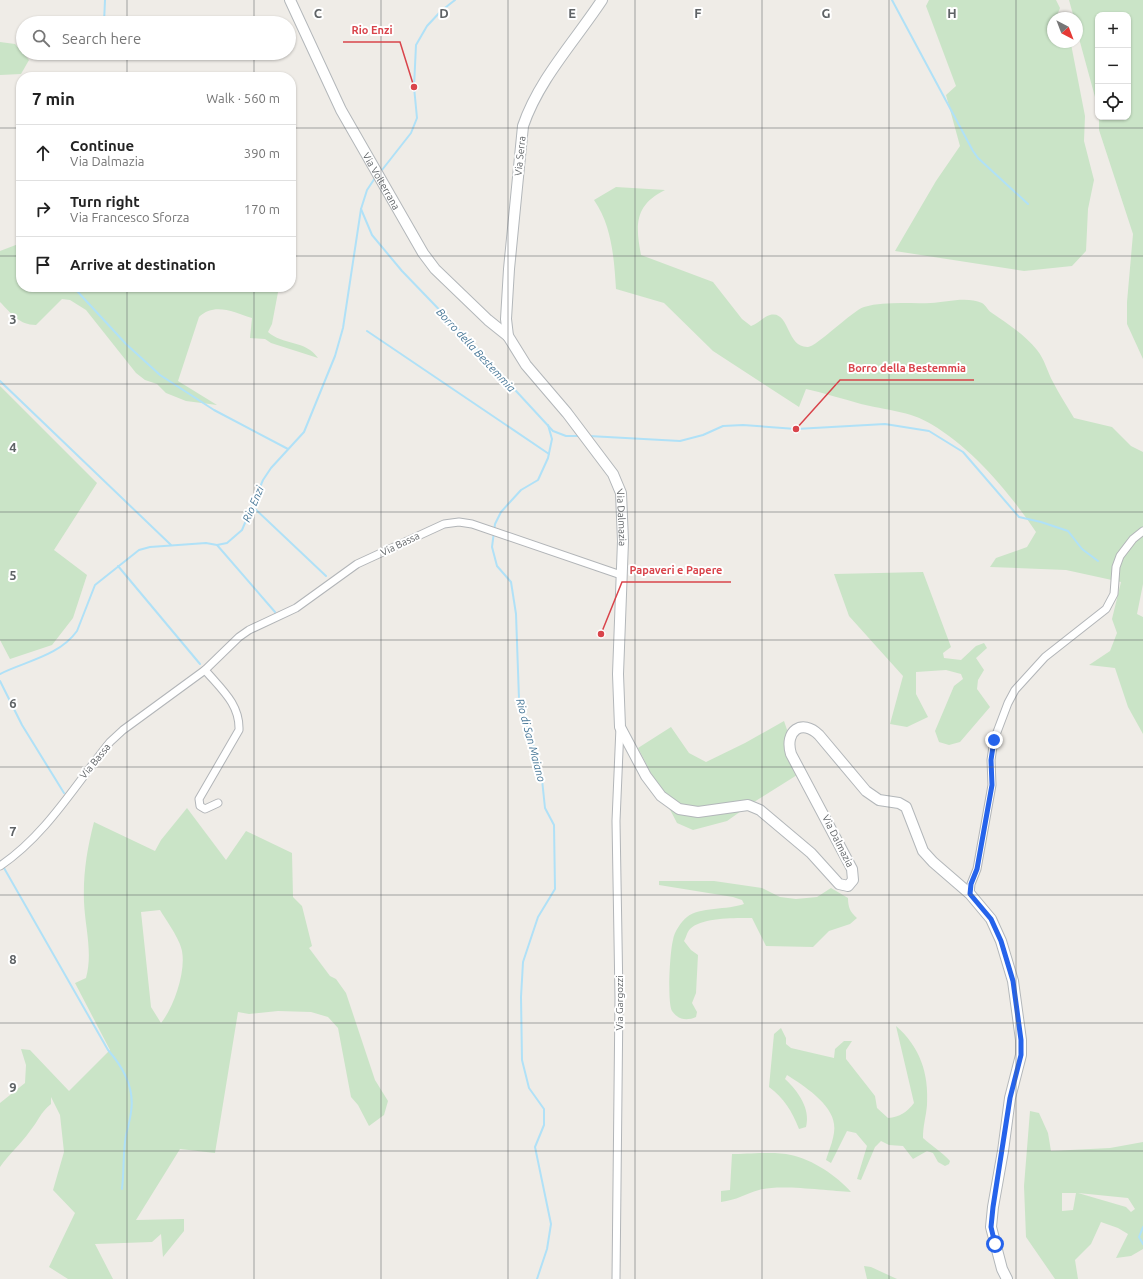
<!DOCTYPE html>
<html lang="en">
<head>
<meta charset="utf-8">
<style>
	:root { --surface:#fff; --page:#f6f6f6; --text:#222; --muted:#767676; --line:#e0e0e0 }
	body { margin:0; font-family:Ubuntu,sans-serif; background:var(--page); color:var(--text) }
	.controls { position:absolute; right:12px; top:12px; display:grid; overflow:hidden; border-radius:8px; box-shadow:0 1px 3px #0004 }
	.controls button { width:36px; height:36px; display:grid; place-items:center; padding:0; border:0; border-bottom:1px solid var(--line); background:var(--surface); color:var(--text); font:20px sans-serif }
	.compass { position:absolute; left:1047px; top:12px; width:36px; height:36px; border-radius:50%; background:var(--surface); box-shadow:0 1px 3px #0004; rotate:138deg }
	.stop { position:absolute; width:12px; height:12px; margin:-9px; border:3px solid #2563eb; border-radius:50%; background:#fff }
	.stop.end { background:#2563eb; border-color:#fff; box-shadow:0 1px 4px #0008 }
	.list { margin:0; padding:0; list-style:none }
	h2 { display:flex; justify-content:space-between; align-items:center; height:52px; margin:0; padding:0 16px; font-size:17px }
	h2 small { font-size:13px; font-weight:400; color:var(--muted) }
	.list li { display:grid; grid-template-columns:26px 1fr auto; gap:12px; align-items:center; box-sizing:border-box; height:56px; padding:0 16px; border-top:1px solid var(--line) }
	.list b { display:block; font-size:15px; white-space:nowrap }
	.list p { margin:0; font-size:13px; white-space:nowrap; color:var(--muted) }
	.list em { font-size:13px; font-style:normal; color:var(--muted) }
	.icon { flex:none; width:22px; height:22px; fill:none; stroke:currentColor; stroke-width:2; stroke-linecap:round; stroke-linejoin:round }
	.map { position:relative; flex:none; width:1143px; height:1279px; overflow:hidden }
	.search { position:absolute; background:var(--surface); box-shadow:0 1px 3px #0004; left:16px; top:16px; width:280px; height:44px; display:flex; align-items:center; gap:10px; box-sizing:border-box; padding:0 14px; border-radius:22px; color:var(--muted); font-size:15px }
	.panel { position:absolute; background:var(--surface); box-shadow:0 1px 3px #0004; left:16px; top:72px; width:280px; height:220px; border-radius:16px }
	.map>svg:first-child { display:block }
	.green { fill:#cae4c7; fill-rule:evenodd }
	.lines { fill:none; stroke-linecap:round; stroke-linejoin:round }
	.stream { stroke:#b0e1f7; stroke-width:2 }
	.street-casing { stroke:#b2b5b8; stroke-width:9 }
	.secondary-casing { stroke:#b3b7ba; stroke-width:12 }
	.street { stroke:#fff; stroke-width:7 }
	.secondary { stroke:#fff; stroke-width:10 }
	.route { stroke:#2563eb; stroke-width:5 }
	.grid { fill:none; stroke:#5f6366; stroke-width:1; stroke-opacity:0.55 }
	.labels { text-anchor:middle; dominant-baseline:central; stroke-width:4; stroke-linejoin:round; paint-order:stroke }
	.street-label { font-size:10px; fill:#5f6366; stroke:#fff }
	.water-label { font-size:11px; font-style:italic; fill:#477797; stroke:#fff }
	.grid-label { font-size:13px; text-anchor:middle; font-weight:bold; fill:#5f6366; stroke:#fff; stroke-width:4; stroke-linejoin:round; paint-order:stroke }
	.leader { fill:none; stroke:#d9444b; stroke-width:1.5 }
	.callout-dot { fill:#d9444b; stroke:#fff; stroke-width:1.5 }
	.callout-label { font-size:11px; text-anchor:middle; font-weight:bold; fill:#d9444b; stroke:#fff; stroke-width:4; stroke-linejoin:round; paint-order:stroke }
</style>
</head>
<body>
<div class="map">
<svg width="1143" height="1279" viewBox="0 0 1143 1279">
	<rect width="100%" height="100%" fill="#efece7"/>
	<g class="green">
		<polygon points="929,0 1056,0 1060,8 1056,18 1053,18 1053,42 1068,42 1071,44 1085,116 1084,141 1094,180 1088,209 1086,251 1072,266 1024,271 895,251 936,181 960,146 946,95 956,86 926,6"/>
		<polygon points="1069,0 1143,0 1143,359 1127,324 1127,302 1133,234 1099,130 1099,117 1128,117 1128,15 1098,15 1098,108 1077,31 1077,18 1074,18"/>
		<polygon points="0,42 15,44 29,60 21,74 0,75"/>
		<path d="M616,187L665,190C635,205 635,224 641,255L713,282L742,319L751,326C758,324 763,317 770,315C790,310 786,348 808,347C816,347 852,311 864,307C886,301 909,304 931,303C946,302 967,296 982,303C986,305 988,311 992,313C1008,324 1025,335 1037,350C1045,360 1047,371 1053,382C1059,394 1067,406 1074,418L1112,427L1131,446L1143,452V584L1137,614L1143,617V734L1128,707L1115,668L1089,665L1110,651L1117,633L1112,619L1121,582L1066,570L990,567L996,558L1027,547L1036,532C1009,492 973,449 931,424C910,411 885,410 861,404C843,399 824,393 806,389L799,407L713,351L664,303L616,289C614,258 612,226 594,200Z"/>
		<path d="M21,243V287H279L272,324L268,332C282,345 306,340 318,358L271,343L265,339L250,338L252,318C234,312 214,302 199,317L178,381L217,405L186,401L166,393L157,384L145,380L136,373L86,310L70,300L62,299L36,325C19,325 11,313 0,302V251Z"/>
		<polygon points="0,386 97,483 54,550 87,575 73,618 52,645 10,659 0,640"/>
		<polygon points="923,572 951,647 943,653 944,658 961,660 976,646 984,643 987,648 976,658 984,670 978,680 977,689 990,707 960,742 949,745 939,742 935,731 954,686 963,679 961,674 946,670 916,672 916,694 928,717 907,727 890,724 903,676 849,616 834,574"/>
		<polygon points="784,721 793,747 805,770 754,802 727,821 693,830 677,823 638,748 671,727 689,753 706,762 745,743"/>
		<path d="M187,808L226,860L246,831L292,853L293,897L302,906L312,946L309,948L330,976L336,979L346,993L375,1080L388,1101L384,1115L369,1126L358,1105L351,1097L338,1028L328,1017L311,1012L278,1011L249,1014L238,1012L215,1153L180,1149L136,1220L184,1219V1231L163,1257L161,1234L152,1242L95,1244L113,1279H68L49,1267L75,1213L53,1190L64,1152L60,1115L51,1097V1104C40,1113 39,1120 30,1131C21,1144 9,1154 0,1167V1103L25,1083L26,1065L21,1049L30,1050L69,1091L110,1050L75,983L86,978C93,953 85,927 84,902C83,874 87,849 94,822L155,851L161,840ZM160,910C166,920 180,939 182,951C186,972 174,1007 161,1023L151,1007L141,912Z"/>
		<path d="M659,881H714L762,888L780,897L796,899L817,897L831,888L848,898C848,907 850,912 857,918L850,924L829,931L813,947L766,946L752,918C736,918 702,917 690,929C687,932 686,938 684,941L691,950L698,955L696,993L692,1003L697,1012L696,1017C687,1021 678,1020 672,1011C667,1002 670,951 673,940C674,932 681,922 687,917C699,907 728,910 744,904L742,900L733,897L659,885Z"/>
		<path d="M896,1026C920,1047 929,1073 927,1105C926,1117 923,1125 923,1138C932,1146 942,1152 950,1161L949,1164L945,1166L938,1162L933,1153L927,1151L913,1159L903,1146L889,1145L881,1141L875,1147L861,1180L857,1179L867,1146L856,1133L847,1131L831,1163L826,1160C829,1150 836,1135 834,1124C832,1104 803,1085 787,1075L785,1079C798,1091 811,1109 806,1127L799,1129C792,1111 784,1098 769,1087L774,1034L781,1028L786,1038V1044L791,1048L834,1058L835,1049L844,1041H852L846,1050V1059L875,1096L877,1108L888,1118C900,1117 907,1112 914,1103Z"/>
		<path d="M1030,1111L1039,1113L1048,1133L1051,1151L1110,1148L1143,1142V1249L1131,1256L1116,1258L1128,1234L1118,1228L1101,1222L1091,1244L1075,1260L1078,1279H1055L1026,1237L1024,1186ZM1076,1193L1073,1210L1062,1211V1193ZM1078,1193L1128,1198L1135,1209L1131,1212L1126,1207Z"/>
		<path d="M732,1154C748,1154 776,1151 791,1155C813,1160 836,1175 851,1192C828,1191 779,1184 759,1190C745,1194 737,1200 721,1202V1191L730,1190Z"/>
		<polygon points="864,1266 871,1267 897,1279 867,1279"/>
	</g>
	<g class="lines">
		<g class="stream">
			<polyline points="892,0 973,151 978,158 1028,204"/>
			<polyline points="104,23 105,0"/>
			<polyline points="382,170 411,133 417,118 414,87 416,45 427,26 441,11 455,0"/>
			<polyline points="361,209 372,235 402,271 481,353 553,431 566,436 579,436"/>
			<polyline points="77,291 126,344 160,375 214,410 288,449"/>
			<polyline points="367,331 549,454"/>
			<polyline points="0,381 171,545"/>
			<polyline points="589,436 680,441 703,435 723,426 743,425 796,429 885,424 929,431 963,452 1019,517 1041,522 1068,531 1082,549 1098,561"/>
			<polyline points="252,506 326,576"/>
			<polyline points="217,545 275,612"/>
			<polyline points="118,566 200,664"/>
			<path d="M0,674C26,661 59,656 77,631L95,585L139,550L150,547L206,543L217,545L227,543L242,530L263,480L271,468L304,432L335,356L343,328L361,209L367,190L375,178"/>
			<polyline points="0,681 22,725 64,793"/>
			<path d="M0,861L108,1050C123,1067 135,1088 131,1112C130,1122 126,1132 125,1142C123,1158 124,1173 122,1189"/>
			<polyline points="1143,1227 1139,1237 1143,1244"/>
			<polyline points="537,1279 547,1249 551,1224 535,1147 544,1125 544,1109 529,1088 522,1060 521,997 523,962 538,917 555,889 554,825 545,808 541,770 519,699 516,614 511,582 497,566 492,547 495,524 501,512 521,490 538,480 548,458 552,439 548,425"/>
		</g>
		<g class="street-casing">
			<g id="street">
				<path d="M205,670C221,689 240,704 239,730L199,799L200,806L205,809L218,803"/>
				<path d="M0,866C46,835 75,785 110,742L123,730L205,670L239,637L249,630L296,608L357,564L444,524L459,522L472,524L621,575"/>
				<polyline points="970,894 971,884 977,869 992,785 991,760 994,740 1008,703 1015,690 1045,657 1106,609 1114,594 1116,567 1120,556 1133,539 1143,531"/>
				<polyline points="616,1279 619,998 616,821 620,727"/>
			</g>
		</g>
		<g class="secondary-casing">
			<g id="secondary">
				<path id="s1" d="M290,0L341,110L423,253L435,269L488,320L508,336"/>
				<path id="s2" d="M602,0C575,41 539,79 523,126L509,269L506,319L508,336L526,365L567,413L613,474L621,493L623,541L618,674L620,727L646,776L661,796L679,809L698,812L748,805L760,810L811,853L839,884L848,886L853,880L852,869L791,754C784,731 802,718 819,735L866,791L879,800L899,803L906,807L923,851L933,862L970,894L991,919L1001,941L1013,981L1021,1040V1055L1010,1098L1003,1151L993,1207L991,1227L1002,1269L1007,1279"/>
			</g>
		</g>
		<use href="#street" class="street"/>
		<use href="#secondary" class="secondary"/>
	</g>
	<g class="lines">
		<polyline class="route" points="994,740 991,760 992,785 977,869 971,884 970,894 991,919 1001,941 1013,981 1021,1040 1021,1055 1010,1098 993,1207 991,1227 995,1244"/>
	</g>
	<path class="grid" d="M127,0V23M254,0V23M381,0V1279M508,0V1279M635,0V1279M762,0V1279M889,0V1279M1016,0V1279M127,53V77M254,53V77M0,128H21M291,128H1143M0,256H21M291,256H1143M127,287V1279M254,287V1279M0,384H1143M0,512H1143M0,640H1143M0,767H1143M0,895H1143M0,1023H1143M0,1151H1143"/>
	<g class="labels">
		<g class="street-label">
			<text transform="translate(520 156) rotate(-84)">Via Serra</text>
			<text stroke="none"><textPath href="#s1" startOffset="203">Via Volterrana</textPath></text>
			<text stroke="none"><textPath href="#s2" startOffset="579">Via Dalmazia</textPath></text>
			<text transform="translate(400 544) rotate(-26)">Via Bassa</text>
			<text transform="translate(95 761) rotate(-51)">Via Bassa</text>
			<text transform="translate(838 841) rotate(63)">Via Dalmazia</text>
			<text transform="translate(619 1003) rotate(-90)">Via Gargozzi</text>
		</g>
		<g class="water-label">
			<text transform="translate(476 350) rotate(47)">Borro della Bestemmia</text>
			<text transform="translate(253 504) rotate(-67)">Rio Enzi</text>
			<text transform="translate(531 740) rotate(75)">Rio di San Maiano</text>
		</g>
	</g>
	<g class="grid-label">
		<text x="318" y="18">C</text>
		<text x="444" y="18">D</text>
		<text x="572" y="18">E</text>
		<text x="698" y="18">F</text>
		<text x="826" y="18">G</text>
		<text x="952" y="18">H</text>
		<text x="13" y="324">3</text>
		<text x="13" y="452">4</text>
		<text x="13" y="580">5</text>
		<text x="13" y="708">6</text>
		<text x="13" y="836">7</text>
		<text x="13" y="964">8</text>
		<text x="13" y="1092">9</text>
	</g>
	<path class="leader" d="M414 87L400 42H343M796 429L840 380H974M601 634L622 582H731"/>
	<g class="callout-dot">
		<circle cx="414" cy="87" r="4"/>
		<circle cx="796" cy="429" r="4"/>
		<circle cx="601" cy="634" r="4"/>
	</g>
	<g class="callout-label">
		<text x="372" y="34">Rio Enzi</text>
		<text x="907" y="372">Borro della Bestemmia</text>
		<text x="676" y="574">Papaveri e Papere</text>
	</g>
</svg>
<div class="controls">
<button>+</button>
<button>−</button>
<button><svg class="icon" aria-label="locate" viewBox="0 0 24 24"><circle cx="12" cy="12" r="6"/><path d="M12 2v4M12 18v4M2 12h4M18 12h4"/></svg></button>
</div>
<svg class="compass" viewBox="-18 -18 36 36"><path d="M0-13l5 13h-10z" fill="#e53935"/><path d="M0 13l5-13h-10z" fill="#767676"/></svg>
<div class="stop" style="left:995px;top:1244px"></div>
<div class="stop end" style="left:994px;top:740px"></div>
<div class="search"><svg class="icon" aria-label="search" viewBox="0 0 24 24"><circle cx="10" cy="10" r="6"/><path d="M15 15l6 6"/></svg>Search here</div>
<section class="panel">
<h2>7 min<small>Walk · 560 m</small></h2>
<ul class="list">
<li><svg class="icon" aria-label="ahead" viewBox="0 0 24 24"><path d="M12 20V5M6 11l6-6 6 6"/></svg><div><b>Continue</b><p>Via Dalmazia</p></div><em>390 m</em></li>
<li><svg class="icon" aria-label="right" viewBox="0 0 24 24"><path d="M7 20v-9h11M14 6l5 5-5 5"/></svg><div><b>Turn right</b><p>Via Francesco Sforza</p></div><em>170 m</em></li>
<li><svg class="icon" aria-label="arrive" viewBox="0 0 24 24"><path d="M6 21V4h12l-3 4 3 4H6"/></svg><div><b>Arrive at destination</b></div></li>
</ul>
</section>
</div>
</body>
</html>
